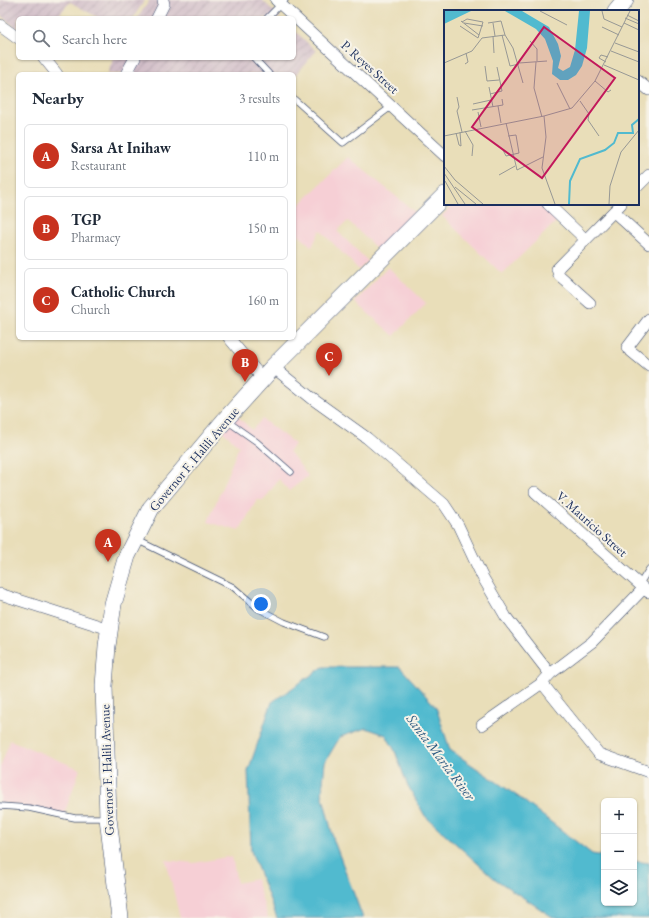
<!DOCTYPE html>
<html lang="en">
<head>
<meta charset="utf-8">
<style>
	:root { --surface:#fff; --page:#f6f6f7; --text:#1f2937; --muted:#747a83; --line:#e0e1e3; --accent:#c8321e }
	body { margin:0; font-family:"EB Garamond",serif; background:var(--page); color:var(--text) }
	.controls { position:absolute; right:12px; bottom:12px; display:grid; overflow:hidden; border-radius:6px; box-shadow:0 1px 3px #0004 }
	.controls button { width:36px; height:36px; display:grid; place-items:center; padding:0; border:0; border-bottom:1px solid var(--line); background:var(--surface); color:var(--text); font:20px sans-serif }
	.you { position:absolute; left:261px; top:604px; width:14px; height:14px; margin:-10px; border:3px solid #fff; border-radius:50%; background:#1a73e8; box-shadow:0 0 0 6px #1a73e833 }
	.badge { display:grid; place-items:center; width:26px; height:26px; border-radius:50%; background:var(--accent); color:#fff; font-size:13px; font-weight:700 }
	.pin { position:absolute; translate:-50% -33px; filter:drop-shadow(0 1px 2px #0008) }
	.pin::after { content:''; position:absolute; top:21px; width:14px; height:12px; background:inherit; clip-path:polygon(0 0,100% 0,50% 100%) }
	.list { margin:0; padding:0; list-style:none }
	h2 { display:flex; justify-content:space-between; align-items:center; height:52px; margin:0; padding:0 16px; font-size:17px }
	h2 small { font-size:13px; font-weight:400; color:var(--muted) }
	.list li { display:grid; grid-template-columns:26px 1fr auto; gap:12px; align-items:center; box-sizing:border-box; height:64px; margin:0 8px 8px; padding:0 8px; border:1px solid var(--line); border-radius:6px }
	.list b { display:block; font-size:15px; white-space:nowrap }
	.list p { margin:0; font-size:13px; white-space:nowrap; color:var(--muted) }
	.list em { font-size:13px; font-style:normal; color:var(--muted) }
	.icon { flex:none; width:22px; height:22px; fill:none; stroke:currentColor; stroke-width:2; stroke-linecap:round; stroke-linejoin:round }
	.map { position:relative; flex:none; width:649px; height:918px; overflow:hidden }
	.search { position:absolute; background:var(--surface); box-shadow:0 1px 3px #0004; left:16px; top:16px; width:280px; height:44px; display:flex; align-items:center; gap:10px; box-sizing:border-box; padding:0 14px; border-radius:6px; color:var(--muted); font-size:15px }
	.panel { position:absolute; background:var(--surface); box-shadow:0 1px 3px #0004; left:16px; top:72px; width:280px; height:268px; border-radius:6px }
	.map>svg:first-child { display:block }
	.built { fill:#f6cfd5 }
	.industrial { fill:url(#industrial-furrows) }
	.water { fill:#51bacf; stroke:#367496 }
	.lines { fill:none; stroke-linecap:round; stroke-linejoin:round }
	.service-casing { stroke:#3a496c; stroke-width:7 }
	.minor-casing { stroke:#3a496c; stroke-width:12 }
	.primary-casing { stroke:#3a496c; stroke-width:18 }
	.service { stroke:#fff; stroke-width:5.5 }
	.minor { stroke:#fff; stroke-width:11 }
	.primary { stroke:#fff; stroke-width:17 }
	.labels { text-anchor:middle; dominant-baseline:central; stroke-width:4; stroke-linejoin:round; paint-order:stroke }
	.street-label { font-size:13px; fill:#1b2f5e; stroke:#f7f3e8 }
	.water-label { font-size:14px; font-style:italic; fill:#2b5980; stroke:#f7f3e8 }
	.inset-river { fill:none; stroke:#51bacf; stroke-width:2 }
	.inset-road { fill:none; stroke:#979895; stroke-width:1 }
	.view { fill:#c2185b; fill-opacity:0.15; stroke:#c2185b; stroke-width:2 }
	.inset-edge { fill:none; stroke:#1b2f5e; stroke-width:2 }
</style>
</head>
<body>
<div class="map">
<svg width="649" height="918" viewBox="0 0 649 918">
	<defs>
		<pattern id="industrial-furrows" width="10" height="10" patternUnits="userSpaceOnUse"><rect width="10" height="10" fill="#d1bdc8"/><path d="M-1 1l2-2M0 10L10 0M9 11l2-2" fill="none" stroke="#a99aa6"/></pattern>
	</defs>
	<rect width="100%" height="100%" fill="#f7f3e8"/>
	<filter id="ink" filterUnits="userSpaceOnUse"><feTurbulence type="fractalNoise" baseFrequency=".025" numOctaves="2"/><feDisplacementMap in="SourceGraphic" scale="8" xChannelSelector="R" yChannelSelector="G"/><feConvolveMatrix kernelMatrix="1 2 1 2 8 2 1 2 1" color-interpolation-filters="sRGB"/></filter>
	<filter id="wash" filterUnits="userSpaceOnUse"><feTurbulence type="fractalNoise" baseFrequency=".012" numOctaves="4" result="noise"/><feDisplacementMap in="SourceGraphic" scale="16" xChannelSelector="R" yChannelSelector="G"/><feGaussianBlur stdDeviation="0.9" result="paint"/><feColorMatrix in="noise" values="0 0 0 0 0 0 0 0 0 0 0 0 0 0 0 0 0 1.4 0 .05"/><feComposite in="paint" operator="in"/></filter>
	<g filter="url(#wash)">
		<rect width="100%" height="100%" fill="#e9deb9"/>
		<g class="built">
			<polygon points="348,157 415,212 378,250 348,221 337,231 368,261 359,270 320,230 312,247 294,231 294,210"/>
			<polygon points="453,204 545,204 560,218 502,274 442,216"/>
			<polygon points="388,267 426,303 394,336 355,302"/>
			<polygon points="236,415 252,430 262,419 295,444 289,451 308,476 289,491 279,479 264,500 257,500 239,531 208,522 239,446 222,431"/>
			<polygon points="10,740 80,769 64,815 0,802 0,768"/>
			<polygon points="232,856 237,883 256,879 268,918 180,918 166,860 194,863"/>
		</g>
		<g class="industrial">
			<polygon points="0,0 145,0 133,18 99,18 70,2 56,18 18,18 18,29 0,15"/>
			<polygon points="150,0 262,0 281,18 137,18"/>
			<polygon points="294,30 316,51 294,77 294,74 107,74 114,58 294,58"/>
		</g>
		<polygon class="water" points="323,667 400,667 436,707 450,750 520,798 592,854 604,856 604,903 634,903 634,861 649,863 649,918 554,918 495,879 425,816 407,784 395,751 386,735 366,728 340,737 325,762 322,793 334,841 363,918 277,918 251,851 248,771 272,702"/>
	</g>
	<g filter="url(#ink)">
		<g class="lines">
			<g class="service-casing">
				<g id="service">
					<polyline points="267,18 285,0"/>
					<polyline points="254,58 269,74"/>
					<polyline points="294,99 343,143 392,106"/>
					<polyline points="227,421 257,442 291,472"/>
					<polyline points="137,540 233,587 259,609 284,622 324,637"/>
					<polyline points="639,585 649,569"/>
					<polyline points="0,806 29,808 75,818 105,818"/>
				</g>
			</g>
			<g class="minor-casing">
				<g id="minor">
					<polyline points="276,0 445,156"/>
					<polyline points="157,18 164,4 163,0"/>
					<polyline points="0,25 18,38"/>
					<polyline points="44,58 57,74"/>
					<polyline points="126,74 135,58"/>
					<polyline points="638,81 649,90"/>
					<polyline points="638,186 649,175"/>
					<polyline points="548,204 585,239"/>
					<polyline points="614,212 649,244"/>
					<polyline points="590,303 559,275 557,269 621,204"/>
					<polyline points="649,319 627,348 649,366"/>
					<polyline points="229,338 262,378"/>
					<polyline points="273,367 314,400 367,438 444,504 458,525 482,576 506,617 550,674"/>
					<polyline points="535,492 648,592"/>
					<polyline points="0,594 109,629"/>
					<polyline points="542,683 599,754 649,772"/>
					<polyline points="482,725 542,683 550,674 592,642 643,589"/>
				</g>
			</g>
			<g class="primary-casing">
				<g id="primary">
					<polyline points="616,11 625,0"/>
					<polyline points="120,918 108,818 104,686 107,646 113,604 127,556 151,508 225,420 273,367 445,195"/>
				</g>
			</g>
			<use href="#service" class="service"/>
			<use href="#minor" class="minor"/>
			<use href="#primary" class="primary"/>
		</g>
	</g>
	<g class="labels">
		<g class="street-label">
			<text transform="translate(370 67) rotate(42)">P. Reyes Street</text>
			<text transform="translate(194 459) rotate(-50)">Governor F. Halili Avenue</text>
			<text transform="translate(592 524) rotate(42)">V. Mauricio Street</text>
			<text transform="translate(107 770) rotate(-92)">Governor F. Halili Avenue</text>
		</g>
		<g class="water-label">
			<text transform="translate(441 757) rotate(53)">Santa Maria River</text>
		</g>
	</g>
	<g transform="translate(444 10)">
		<rect width="195" height="195" fill="#e9deb9"/>
		<path d="M0,1H27L0,14ZM61,1H78L105,17L114,34L117,46L114,58L119,61L126,57L131,40L135,1H146L143,38L138,56L132,65L124,70H116L108,64L109,51L101,29L92,19Z" fill="#51bacf"/>
		<path class="inset-river" d="M125,194L126,171L136,149L161,140L170,133L174,123H189L188,115L195,109"/>
		<path class="inset-road" d="M96,1L123,15M158,1L160,9L178,17M183,5L195,11M181,8L195,14M17,11L35,25L34,28M18,12L23,9L39,12L35,25M20,13L39,16M44,13L57,11L61,25M49,13L51,26M180,13L195,20M16,16L34,28M158,17L175,25M58,25L66,56L75,54M49,26L50,43M86,31L93,39V51M171,33L195,42M167,41L195,52M92,52L90,78L98,107M162,52L155,48L157,45L164,47M0,53L28,41L38,28L61,25L69,38L79,73M75,53L103,51M21,54L24,52L22,43M160,55L195,70M41,56L43,71L55,70M151,71L164,82L167,80M113,73L126,99M45,77L49,97M46,84L58,81L53,57M13,87L15,97L13,101L18,122M136,91L145,104L144,110L155,126M29,94L47,90M54,96L57,113M28,100L59,95L58,89M34,102L37,117M100,106L102,127L98,158L111,194M62,113L73,160L99,147M21,121L29,135L28,146M12,123L15,135L17,136L16,122M0,126L100,106L128,98L151,71L186,1M59,140L62,146L75,143L72,125L64,126M0,156L11,170L39,194M0,163L21,194M55,165L71,156M1,171L14,194M11,177L32,194M165,194L166,176L177,142L195,120"/>
		<path class="view" d="M100,17L171,68L98,168L28,117Z"/>
		<rect width="195" height="195" class="inset-edge"/>
	</g>
</svg>
<div class="controls">
<button>+</button>
<button>−</button>
<button><svg class="icon" aria-label="layers" viewBox="0 0 24 24"><path d="M12 4l9 5-9 5-9-5zM3 14l9 5 9-5"/></svg></button>
</div>
<div class="you"></div>
<div class="pin badge" style="left:108px;top:562px">A</div>
<div class="pin badge" style="left:245px;top:382px">B</div>
<div class="pin badge" style="left:329px;top:376px">C</div>
<div class="search"><svg class="icon" aria-label="search" viewBox="0 0 24 24"><circle cx="10" cy="10" r="6"/><path d="M15 15l6 6"/></svg>Search here</div>
<section class="panel">
<h2>Nearby<small>3 results</small></h2>
<ul class="list">
<li><span class="badge">A</span><div><b>Sarsa At Inihaw</b><p>Restaurant</p></div><em>110 m</em></li>
<li><span class="badge">B</span><div><b>TGP</b><p>Pharmacy</p></div><em>150 m</em></li>
<li><span class="badge">C</span><div><b>Catholic Church</b><p>Church</p></div><em>160 m</em></li>
</ul>
</section>
</div>
</body>
</html>
